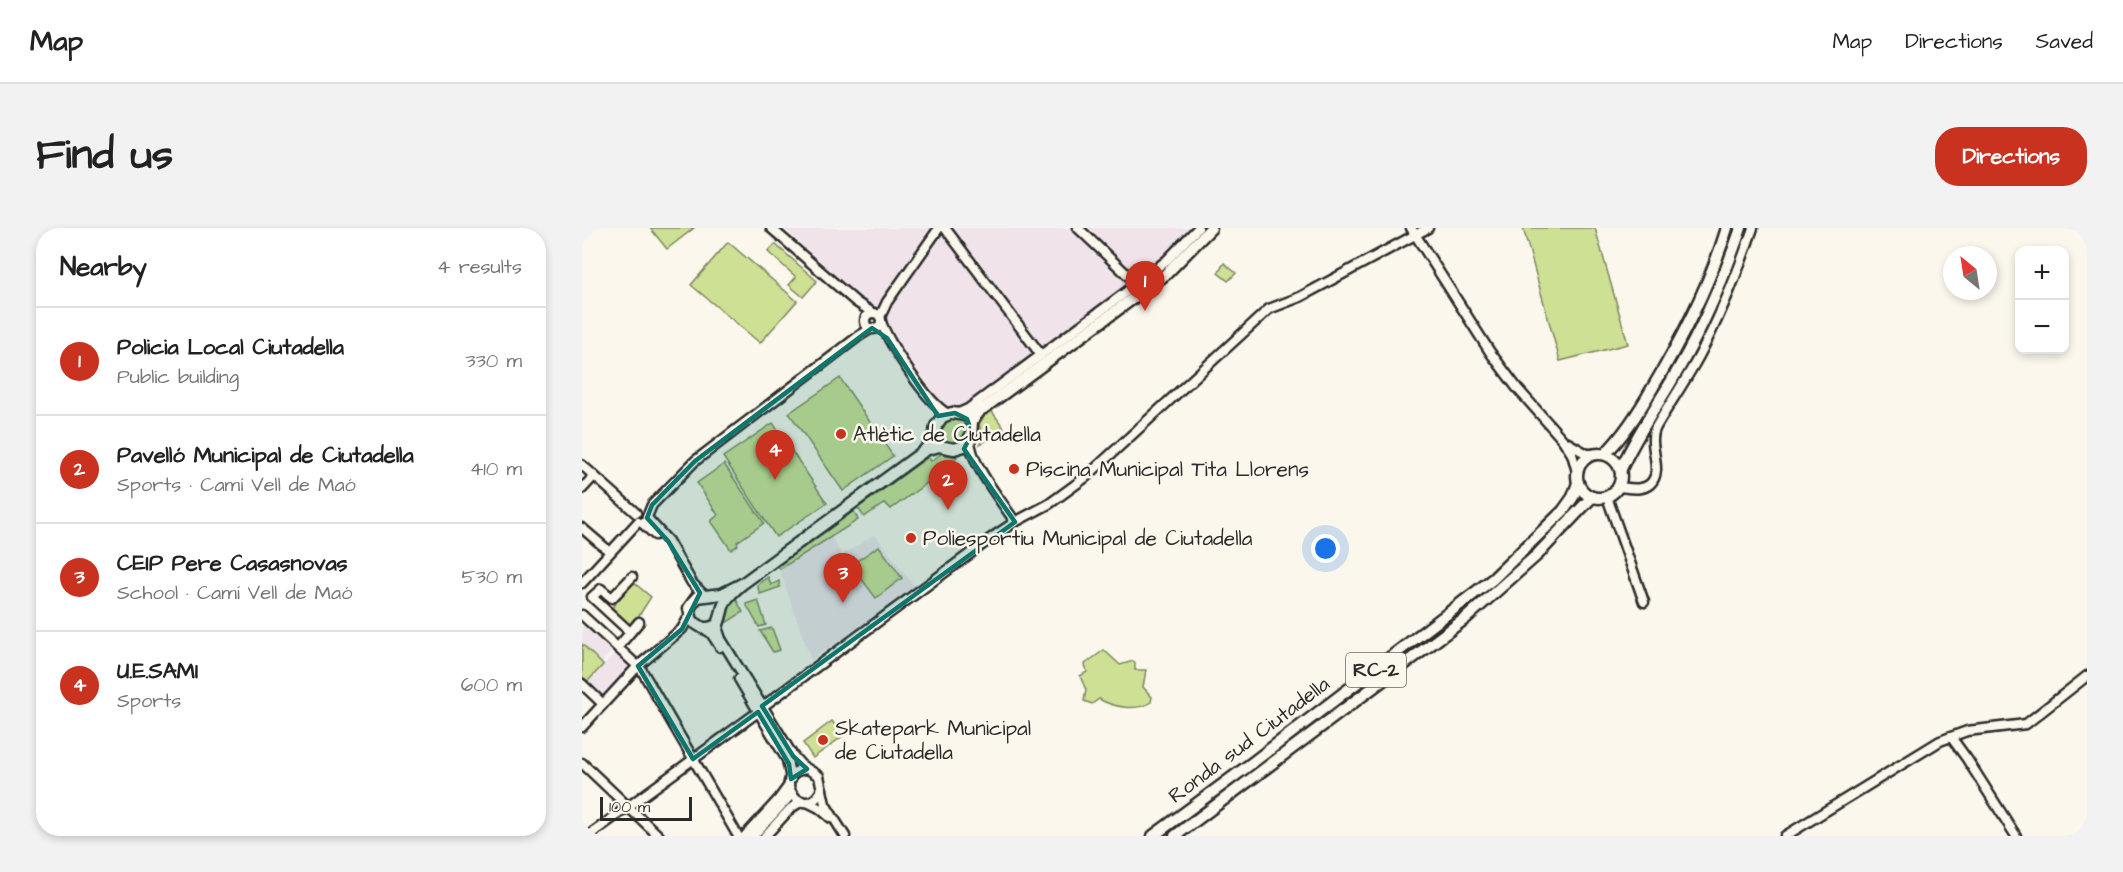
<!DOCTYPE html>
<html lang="en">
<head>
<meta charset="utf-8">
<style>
	:root { --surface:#fff; --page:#f2f2f2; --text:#222; --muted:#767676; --line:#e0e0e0; --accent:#c8321e }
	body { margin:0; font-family:"Architects Daughter",sans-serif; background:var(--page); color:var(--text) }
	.controls { position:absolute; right:18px; top:18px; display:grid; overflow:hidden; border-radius:12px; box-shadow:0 3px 9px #0003 }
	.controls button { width:54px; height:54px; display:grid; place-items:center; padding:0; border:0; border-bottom:2px solid var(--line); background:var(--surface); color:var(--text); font:30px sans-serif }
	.compass { position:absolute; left:1361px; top:18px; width:54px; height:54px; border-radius:50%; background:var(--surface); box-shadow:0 3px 9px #0003; rotate:330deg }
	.scale { position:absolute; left:18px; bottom:15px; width:92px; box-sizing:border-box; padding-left:6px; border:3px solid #2b2b2b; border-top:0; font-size:16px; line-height:21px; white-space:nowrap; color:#2b2b2b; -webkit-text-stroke:4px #fbf7ec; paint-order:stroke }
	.you { position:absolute; left:744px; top:321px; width:21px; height:21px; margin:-15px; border:4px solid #fff; border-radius:50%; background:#1a73e8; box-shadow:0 0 0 9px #1a73e833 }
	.badge { display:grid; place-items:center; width:39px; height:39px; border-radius:50%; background:var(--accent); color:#fff; font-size:20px; font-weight:700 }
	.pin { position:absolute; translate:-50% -50px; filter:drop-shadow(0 2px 3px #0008) }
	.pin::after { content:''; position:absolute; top:32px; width:21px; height:18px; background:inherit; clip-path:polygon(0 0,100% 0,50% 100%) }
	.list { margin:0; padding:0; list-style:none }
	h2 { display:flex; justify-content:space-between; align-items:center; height:78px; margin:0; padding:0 24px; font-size:26px }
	h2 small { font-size:20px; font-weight:400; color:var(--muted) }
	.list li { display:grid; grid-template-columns:39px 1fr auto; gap:18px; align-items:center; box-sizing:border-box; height:108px; padding:0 24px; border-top:2px solid var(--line) }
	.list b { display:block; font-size:22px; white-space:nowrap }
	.list p { margin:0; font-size:20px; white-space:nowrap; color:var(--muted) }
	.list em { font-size:20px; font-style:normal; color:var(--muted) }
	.map { position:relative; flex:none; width:1505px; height:608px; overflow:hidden; border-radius:24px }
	header { display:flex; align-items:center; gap:36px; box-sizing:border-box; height:84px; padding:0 30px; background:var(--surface); border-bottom:2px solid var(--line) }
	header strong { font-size:28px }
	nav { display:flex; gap:33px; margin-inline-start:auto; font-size:21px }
	.intro { display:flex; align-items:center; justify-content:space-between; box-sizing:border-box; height:144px; padding:0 36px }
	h1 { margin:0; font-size:42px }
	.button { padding:15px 27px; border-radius:24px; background:var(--accent); color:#fff; font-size:21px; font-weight:700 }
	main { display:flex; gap:36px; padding:0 36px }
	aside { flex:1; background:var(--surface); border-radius:24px; box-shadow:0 3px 9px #0003 }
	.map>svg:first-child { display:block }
	.built { fill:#f0e4ea }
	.green { fill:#cde094; stroke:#7c8660; stroke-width:1.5 }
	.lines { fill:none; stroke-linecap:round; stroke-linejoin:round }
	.minor-casing { stroke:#2b2b2b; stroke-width:13 }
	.major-casing { stroke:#2b2b2b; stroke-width:15 }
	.minor { stroke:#fbf7ec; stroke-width:8 }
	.major { stroke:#fbf7ec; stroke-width:10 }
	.marked { fill:#0f766e; fill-opacity:0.2; stroke:#0f766e; stroke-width:4.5; stroke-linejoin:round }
	.poi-dot { fill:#c8321e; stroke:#fbf7ec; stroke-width:2 }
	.labels { text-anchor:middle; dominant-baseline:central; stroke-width:5; stroke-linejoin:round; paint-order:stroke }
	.shield { fill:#fbf7ec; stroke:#696865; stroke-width:1.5 }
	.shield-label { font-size:20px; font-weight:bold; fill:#2b2b2b }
	.poi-label { font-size:21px; fill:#2b2b2b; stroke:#fbf7ec; text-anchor:start }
	.street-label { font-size:21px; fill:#2b2b2b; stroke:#fbf7ec }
</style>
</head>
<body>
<header>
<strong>Map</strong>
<nav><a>Map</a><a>Directions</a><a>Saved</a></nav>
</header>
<div class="intro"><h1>Find us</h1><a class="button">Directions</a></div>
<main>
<aside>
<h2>Nearby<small>4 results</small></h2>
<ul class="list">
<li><span class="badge">1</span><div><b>Policia Local Ciutadella</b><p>Public building</p></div><em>330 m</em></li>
<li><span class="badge">2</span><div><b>Pavelló Municipal de Ciutadella</b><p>Sports · Camí Vell de Maó</p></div><em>410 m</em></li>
<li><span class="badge">3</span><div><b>CEIP Pere Casasnovas</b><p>School · Camí Vell de Maó</p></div><em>530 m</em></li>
<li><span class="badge">4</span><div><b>U.E.SAMI</b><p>Sports</p></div><em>600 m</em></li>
</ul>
</aside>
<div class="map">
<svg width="1505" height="608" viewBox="0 0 1505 608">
	<rect width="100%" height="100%" fill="#fbf7ec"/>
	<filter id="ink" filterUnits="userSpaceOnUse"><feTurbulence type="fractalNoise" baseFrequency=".0167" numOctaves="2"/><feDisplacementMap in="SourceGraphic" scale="12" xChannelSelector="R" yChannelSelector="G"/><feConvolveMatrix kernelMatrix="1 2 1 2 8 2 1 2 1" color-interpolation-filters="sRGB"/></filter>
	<g filter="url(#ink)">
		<g class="built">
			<polygon points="201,0 622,0 585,37 393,180 381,178 364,181 286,76"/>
			<polygon points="293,306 333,359 291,390 229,432 197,341 249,309 260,327"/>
			<polygon points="0,396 30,424 20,435 0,415"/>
			<polygon points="32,425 45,437 45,441 22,466 18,466 6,454"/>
		</g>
		<g class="green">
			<polygon points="68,0 112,0 85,21"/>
			<polygon points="941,0 1013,0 1046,116 978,133"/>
			<polygon points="146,14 215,73 178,115 109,57"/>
			<polygon points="193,16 235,53 221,69 207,57 214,49 186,24"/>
			<polygon points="642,35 654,45 646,53 636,45"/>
			<polygon points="258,150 311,228 261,263 207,185"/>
			<path d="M409,182L424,203L398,216L401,206L399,205C395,193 399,189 409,182Z"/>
			<circle cx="371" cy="203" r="13"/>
			<polygon points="191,195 245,275 194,309 141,229"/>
			<polygon points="359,226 375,229 363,245 352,250 309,281 303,275 282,289 276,280 346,229 349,233"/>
			<polygon points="142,236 182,295 155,314 156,317 149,322 129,293 136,287 115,255"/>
			<polygon points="272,283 276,292 198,341 196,338"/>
			<polygon points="297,318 320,350 294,370 269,337"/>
			<polygon points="186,349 189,357 197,353 198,359 178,366 175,357"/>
			<polygon points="51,354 69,369 49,400 28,382"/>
			<polygon points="154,371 161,384 144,395 148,377"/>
			<polygon points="176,372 184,397 177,399 164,376"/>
			<polygon points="190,400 198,422 191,424 178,403"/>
			<polygon points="0,416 21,437 6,453 0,448"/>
			<path d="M522,422L538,437L551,433L553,435V442H564L561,459L570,469L569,474C555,484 531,479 517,471L510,476L502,473L504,462L498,448L505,444L503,436Z"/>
			<polygon points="250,493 261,508 231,530 221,515"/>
		</g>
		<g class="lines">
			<g class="minor-casing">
				<g id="minor">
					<polyline points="189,0 274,74 291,85"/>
					<polyline points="363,0 459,127"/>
					<polyline points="496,0 555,56"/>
					<polyline points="829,0 908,124 935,160 981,212 990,226 995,244"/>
					<circle cx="291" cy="93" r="8"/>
					<polyline points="298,89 305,74 357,0"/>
					<path d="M299,94C308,117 345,175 366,186"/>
					<polyline points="377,185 386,181 555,56 585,32 616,0"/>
					<path d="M388,210C387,235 420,273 433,294"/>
					<polyline points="984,214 1005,226 1013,226"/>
					<polyline points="0,237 54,285"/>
					<path d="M1037,259C1047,260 1060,263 1068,256C1083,242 1064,216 1074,199C1088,175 1104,152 1117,128C1139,87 1156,44 1171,0"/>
					<polyline points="0,261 12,248"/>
					<polyline points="1025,269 1062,374"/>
					<polyline points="65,289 70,277 113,233 277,108 290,100"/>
					<polyline points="65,290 86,313 110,355 122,367"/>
					<polyline points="60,295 73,307"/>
					<polyline points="0,300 28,324"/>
					<polyline points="0,355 56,294"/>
					<polyline points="0,387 59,441 156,608"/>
					<polyline points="138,392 136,402 139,411 211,528 219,537 237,548 243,576 263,608"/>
					<polyline points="121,400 129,405 138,419"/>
					<polyline points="48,404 10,369 19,361 30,370 50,349"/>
					<polyline points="36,419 57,394"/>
					<polyline points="157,451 205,532 209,551"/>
					<polyline points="0,456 21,476"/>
					<polyline points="180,479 412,308 433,294 467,276 504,249 687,81 718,69 846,0"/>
					<polyline points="0,499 56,438 100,401 108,387"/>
					<polyline points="1369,509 1385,531 1434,608"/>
					<polyline points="0,535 77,608"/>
					<path d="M225,541C184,544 223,599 240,561"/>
					<polyline points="225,574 237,580 249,590"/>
					<polyline points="6,608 176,484"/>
					<polyline points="163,608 196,572 207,557"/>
					<polyline points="171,608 210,566"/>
					<polyline points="183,608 209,580 220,573"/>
					<polyline points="1203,608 1358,513 1385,503 1444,496 1505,448"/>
				</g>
			</g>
			<g class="major-casing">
				<g id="major">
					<polyline points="343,222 357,218 372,221 382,218 389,208 390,193 397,184"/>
					<circle cx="1017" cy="248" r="22"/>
					<path d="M1023,226C1043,206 1057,184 1071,159C1101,109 1128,56 1145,0"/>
					<path d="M1039,241C1055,205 1078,174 1097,140C1122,97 1143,47 1159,0"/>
					<path d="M160,356L140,366L115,369L107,380L110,393L121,400C143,400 136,387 143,374C147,367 154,361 160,356L342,223L352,211L354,198L360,189L370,185L384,187L402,180L584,46L629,0"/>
					<polyline points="571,608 670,535 911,351 981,283 991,269 996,255"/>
					<polyline points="593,608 884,390 955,327 1010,269"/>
				</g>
			</g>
			<use href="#minor" class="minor"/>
			<use href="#major" class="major"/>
		</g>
	</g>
	<path class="marked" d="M290,100L305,110L356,188L373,185L385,191L390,205L382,221L433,294L180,478L211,528L225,541L209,551L207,536L176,484L111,531L56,438L100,401L118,365L86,313L65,290L70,277L113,233Z"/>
	<g class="poi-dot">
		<circle cx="259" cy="206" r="6"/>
		<circle cx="432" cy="241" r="6"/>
		<circle cx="329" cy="310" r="6"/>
		<circle cx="241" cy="512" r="6"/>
	</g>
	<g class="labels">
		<rect class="shield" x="764" y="425" width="60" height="34" rx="4.5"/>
		<g class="shield-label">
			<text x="794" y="442">RC-2</text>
		</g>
		<g class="poi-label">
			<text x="271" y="206">Atlètic de Ciutadella</text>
			<text x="444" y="241">Piscina Municipal Tita Llorens</text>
			<text x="341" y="310">Poliesportiu Municipal de Ciutadella</text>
			<text x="253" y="500">Skatepark Municipal<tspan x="253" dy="24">de Ciutadella</tspan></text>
		</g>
		<g class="street-label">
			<text transform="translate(667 512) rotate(-37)">Ronda sud Ciutadella</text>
		</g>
	</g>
</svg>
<div class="controls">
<button>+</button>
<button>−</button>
</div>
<svg class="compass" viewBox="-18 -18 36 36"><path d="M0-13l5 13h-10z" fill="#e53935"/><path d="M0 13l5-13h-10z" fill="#767676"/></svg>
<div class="scale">100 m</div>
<div class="you"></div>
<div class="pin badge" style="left:563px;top:83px">1</div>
<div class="pin badge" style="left:366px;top:282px">2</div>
<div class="pin badge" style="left:261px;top:375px">3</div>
<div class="pin badge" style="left:193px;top:252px">4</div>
</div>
</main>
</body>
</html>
